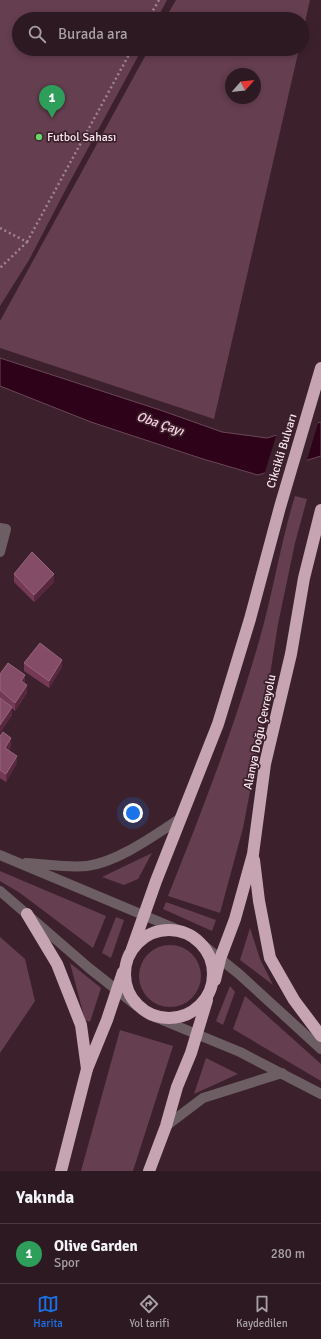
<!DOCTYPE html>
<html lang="tr">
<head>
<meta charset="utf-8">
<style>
	:root { --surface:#2d1921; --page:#39262e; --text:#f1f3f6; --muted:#a7a0a5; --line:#48383f; --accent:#1a73e8 }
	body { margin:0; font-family:Signika,sans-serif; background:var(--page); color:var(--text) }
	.compass { position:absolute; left:225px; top:68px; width:36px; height:36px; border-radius:50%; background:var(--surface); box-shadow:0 2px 6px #0003; rotate:62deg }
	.you { position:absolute; left:133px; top:813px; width:14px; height:14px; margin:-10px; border:3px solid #fff; border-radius:50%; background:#1a73e8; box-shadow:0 0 0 6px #1a73e833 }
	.badge { display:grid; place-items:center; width:26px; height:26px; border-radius:50%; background:var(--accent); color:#fff; font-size:13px; font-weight:700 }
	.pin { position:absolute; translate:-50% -33px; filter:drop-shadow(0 1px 2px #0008) }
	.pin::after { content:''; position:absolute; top:21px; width:14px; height:12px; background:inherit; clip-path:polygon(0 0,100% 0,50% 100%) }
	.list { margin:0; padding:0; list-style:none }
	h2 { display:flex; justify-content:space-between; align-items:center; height:52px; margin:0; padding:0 16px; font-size:17px }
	h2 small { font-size:13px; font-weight:400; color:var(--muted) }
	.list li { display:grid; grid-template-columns:26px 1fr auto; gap:12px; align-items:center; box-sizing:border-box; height:60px; padding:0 16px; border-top:1px solid var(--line) }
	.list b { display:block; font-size:15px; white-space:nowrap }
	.list p { margin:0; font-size:13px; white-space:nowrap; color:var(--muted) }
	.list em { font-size:13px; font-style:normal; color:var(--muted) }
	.icon { flex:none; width:22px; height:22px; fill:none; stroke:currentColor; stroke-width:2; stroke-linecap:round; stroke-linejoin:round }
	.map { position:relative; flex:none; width:321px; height:1171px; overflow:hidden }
	.search { position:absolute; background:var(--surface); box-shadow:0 2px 6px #0003; left:12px; right:12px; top:12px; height:44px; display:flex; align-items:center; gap:10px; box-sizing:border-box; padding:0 14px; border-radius:22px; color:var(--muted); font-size:15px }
	.sheet { height:112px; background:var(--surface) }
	nav { display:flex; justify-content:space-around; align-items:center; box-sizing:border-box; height:56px; border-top:1px solid var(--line); background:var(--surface); font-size:11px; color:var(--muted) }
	nav a { display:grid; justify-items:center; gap:2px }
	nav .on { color:var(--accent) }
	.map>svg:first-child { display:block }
	.green { fill:#653e4f; fill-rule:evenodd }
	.water { fill:#2e0219; stroke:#6b4659 }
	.pier { fill:#3c212c }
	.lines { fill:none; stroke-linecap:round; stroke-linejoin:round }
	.path { stroke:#9d868f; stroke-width:2.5; stroke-dasharray:2 3; stroke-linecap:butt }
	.minor { stroke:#6c5e63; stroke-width:10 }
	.highway { stroke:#c6a4b1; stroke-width:12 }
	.wall { fill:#763955 }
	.shaded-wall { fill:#59283e }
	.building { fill:#844c66; stroke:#96647b }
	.poi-dot { fill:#68d465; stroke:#3c212c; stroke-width:1.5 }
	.labels { text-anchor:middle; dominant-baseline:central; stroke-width:3.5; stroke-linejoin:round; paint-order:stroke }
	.poi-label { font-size:12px; fill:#f9e6ed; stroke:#3c212c; text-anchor:start }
	.street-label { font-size:12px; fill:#f9e6ed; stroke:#3c212c }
	.water-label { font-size:13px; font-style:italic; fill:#fcd2e2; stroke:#3c212c }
</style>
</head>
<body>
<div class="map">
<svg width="321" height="1171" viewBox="0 0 321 1171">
	<rect width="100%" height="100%" fill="#3c212c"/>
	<g class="green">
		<polygon points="0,0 167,0 157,19 19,19 19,49 142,49 67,187 29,260 0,306"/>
		<polygon points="176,0 310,0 302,35 302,19 165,19"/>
		<path d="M149,49H299L214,419L0,348V321ZM231,74H255V98H231Z"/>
		<path d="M295,496L307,499L295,543L278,624L259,745L243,828L220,913L168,896C204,806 239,716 264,623C275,581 282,538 295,496Z"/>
		<polygon points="152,853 138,879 124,885 102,877"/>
		<polygon points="0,871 106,916 93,948 20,893 0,881"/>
		<polygon points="166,902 216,920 212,931 163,909"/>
		<polygon points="116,917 124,920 111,958 102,953"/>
		<polygon points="250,928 260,959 273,985 240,960"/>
		<polygon points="0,937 25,959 35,1001 0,1053"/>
		<circle cx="170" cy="976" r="31"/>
		<polygon points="70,963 101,988 90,1022 85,1020"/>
		<polygon points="230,986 235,992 223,1025 216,1021"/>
		<polygon points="245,996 321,1064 321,1081 233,1029"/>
		<polygon points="120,1030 173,1046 133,1171 81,1171"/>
		<polygon points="206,1058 238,1074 194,1094"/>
	</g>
	<polygon class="water" points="0,358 160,410 222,432 267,438 321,422 321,456 258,475 203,459 91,422 0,386"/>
	<polygon class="pier" points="319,420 306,463 264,475 277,433"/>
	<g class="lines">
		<g class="path">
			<polyline points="148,19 159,0"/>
			<polyline points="0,228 27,242 0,268"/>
			<polyline points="27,242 132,49"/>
		</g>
		<g class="minor">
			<polyline points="0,528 6,529 0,552"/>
			<polyline points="0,855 186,933"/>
			<path d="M26,863C44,864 69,868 87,866C118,862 155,835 181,818"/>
			<polyline points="0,891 89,968 137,1006"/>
			<polyline points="198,941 239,974 321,1049"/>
			<polyline points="150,1015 240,1052 321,1094"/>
			<polyline points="166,1126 203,1098 282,1073"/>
		</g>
		<g class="highway">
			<polyline points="254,860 259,901 270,958 294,1000 321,1036"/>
			<polyline points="27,914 57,964 81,1025 87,1069"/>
			<circle cx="169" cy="974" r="44"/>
			<polyline points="132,949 156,881 218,724 250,619 280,507 321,368"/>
			<polyline points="215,980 220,959 235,919 253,854 265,764 291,654 304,578 321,510"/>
			<polyline points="61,1171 87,1069 107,1020 123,972"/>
			<polyline points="149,1171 166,1126 177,1087 191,1053 207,1000"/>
		</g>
	</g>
	<g class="wall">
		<polygon points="14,574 54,582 34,602 14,582"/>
		<polygon points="24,663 62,667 49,688 24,671"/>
		<polygon points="0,674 25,682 24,683 27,693 15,711 12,708 12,715 0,733"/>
		<polygon points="0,736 11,745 9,750 17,763 6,782 0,778"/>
	</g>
	<g class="shaded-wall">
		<polygon points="54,574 54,582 34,602 34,595"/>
		<polygon points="62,660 62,667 49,688 49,681"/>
		<polygon points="25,675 25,682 21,689 21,681"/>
		<polygon points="27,685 27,693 15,711 15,703"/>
		<polygon points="12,707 12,715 0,733 0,725"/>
		<polygon points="11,738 11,745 5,756 5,748"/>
		<polygon points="17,756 17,763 6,782 6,774"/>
	</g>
	<g class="building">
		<polygon points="32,552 54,574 34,595 14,574"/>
		<polygon points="40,643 62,660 49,681 24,663"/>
		<polygon points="8,663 25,675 21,681 27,685 15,703 0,690 0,674"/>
		<polygon points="0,698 12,707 0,725"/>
		<polygon points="3,732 11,738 5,748 17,756 6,774 0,770 0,736"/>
	</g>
	<circle class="poi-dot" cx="39" cy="137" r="4"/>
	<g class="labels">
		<g class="poi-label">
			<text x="47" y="137">Futbol Sahası</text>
		</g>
		<g class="street-label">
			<text transform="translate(282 451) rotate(-73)">Cikcikli Bulvarı</text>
			<text transform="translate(260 732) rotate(-78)">Alanya Doğu Çevreyolu</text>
		</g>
		<g class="water-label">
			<text transform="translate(160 424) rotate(19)">Oba Çayı</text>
		</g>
	</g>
</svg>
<svg class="compass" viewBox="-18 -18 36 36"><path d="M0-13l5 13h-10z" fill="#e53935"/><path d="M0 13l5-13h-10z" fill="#a7a0a5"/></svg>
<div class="you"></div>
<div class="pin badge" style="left:52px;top:118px;background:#2e9e5b">1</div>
<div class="search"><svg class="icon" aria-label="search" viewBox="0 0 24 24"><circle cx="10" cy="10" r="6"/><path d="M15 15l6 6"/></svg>Burada ara</div>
</div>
<section class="sheet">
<h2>Yakında<small></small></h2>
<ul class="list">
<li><span class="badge" style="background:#2e9e5b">1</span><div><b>Olive Garden</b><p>Spor</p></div><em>280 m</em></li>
</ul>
</section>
<nav>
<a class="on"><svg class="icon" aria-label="map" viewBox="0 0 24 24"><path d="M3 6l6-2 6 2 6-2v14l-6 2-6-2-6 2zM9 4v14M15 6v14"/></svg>Harita</a>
<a><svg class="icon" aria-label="directions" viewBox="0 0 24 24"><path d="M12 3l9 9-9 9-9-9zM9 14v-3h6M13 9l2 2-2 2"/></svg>Yol tarifi</a>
<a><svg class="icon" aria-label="saved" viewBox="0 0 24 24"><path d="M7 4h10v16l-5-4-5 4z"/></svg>Kaydedilen</a>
</nav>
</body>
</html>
